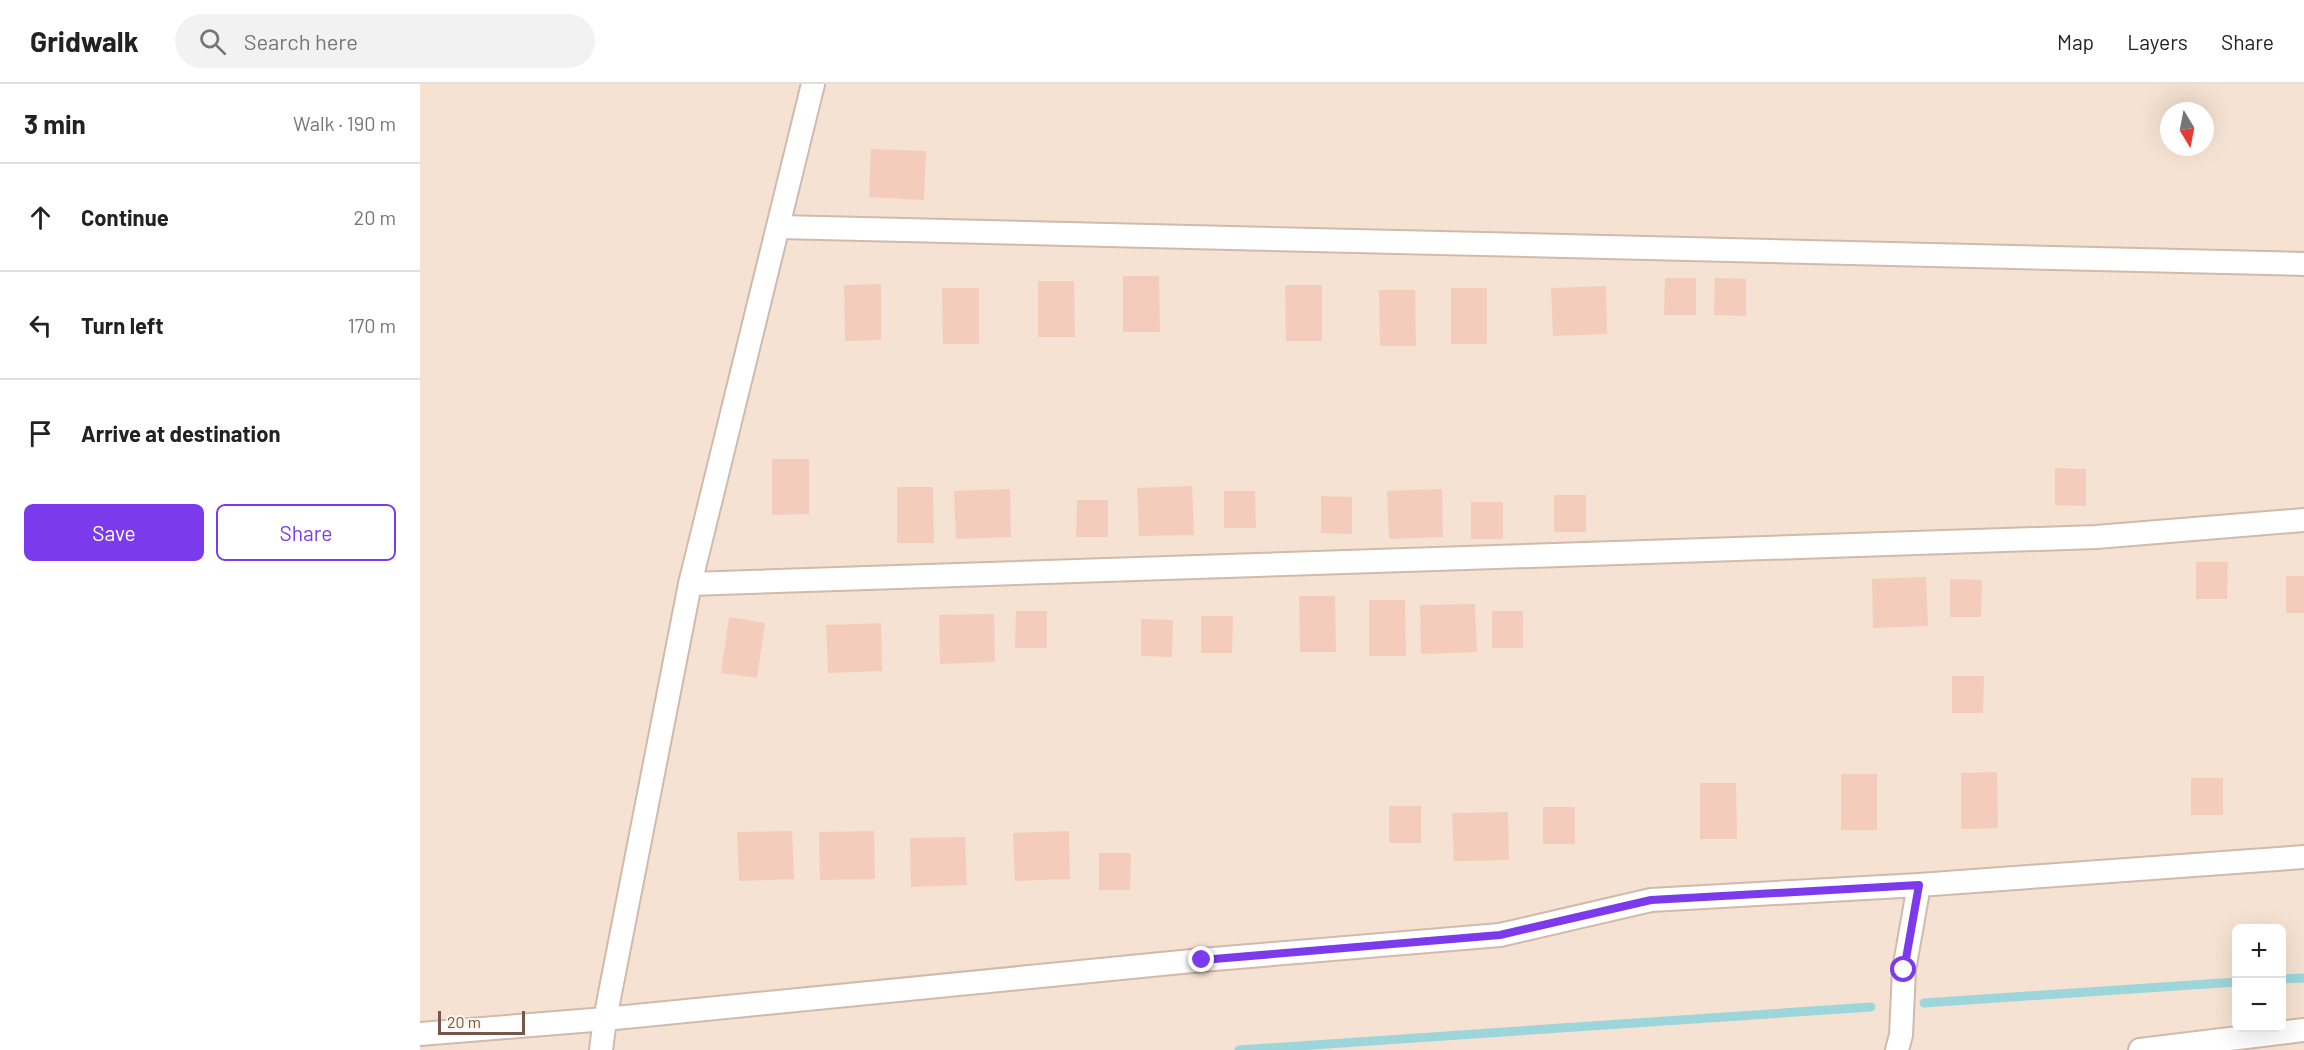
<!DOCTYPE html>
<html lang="en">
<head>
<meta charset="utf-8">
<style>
	:root { --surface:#fff; --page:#f2f2f2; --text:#222; --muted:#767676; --line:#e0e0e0; --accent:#7c3aed }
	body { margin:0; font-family:Barlow,sans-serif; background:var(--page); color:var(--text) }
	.controls { position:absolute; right:18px; bottom:18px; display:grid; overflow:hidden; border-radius:9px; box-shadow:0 6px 24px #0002 }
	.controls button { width:54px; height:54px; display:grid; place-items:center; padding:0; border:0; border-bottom:2px solid var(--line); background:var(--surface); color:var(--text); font:30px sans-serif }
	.compass { position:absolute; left:1740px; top:18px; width:54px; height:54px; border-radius:50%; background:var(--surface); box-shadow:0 6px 24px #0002; rotate:170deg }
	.scale { position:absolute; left:18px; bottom:15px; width:87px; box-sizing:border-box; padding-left:6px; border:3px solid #775548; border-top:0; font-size:16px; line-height:21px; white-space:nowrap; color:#775548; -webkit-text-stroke:4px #fff5eb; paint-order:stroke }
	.stop { position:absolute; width:18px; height:18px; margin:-14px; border:4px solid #7c3aed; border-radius:50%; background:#fff }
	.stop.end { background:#7c3aed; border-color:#fff; box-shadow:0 2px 6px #0008 }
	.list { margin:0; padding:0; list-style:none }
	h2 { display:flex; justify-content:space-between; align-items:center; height:78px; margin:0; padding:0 24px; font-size:26px }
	h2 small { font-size:20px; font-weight:400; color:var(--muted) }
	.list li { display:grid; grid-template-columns:39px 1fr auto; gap:18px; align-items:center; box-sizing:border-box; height:108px; padding:0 24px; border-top:2px solid var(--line) }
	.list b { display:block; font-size:22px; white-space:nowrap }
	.list em { font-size:20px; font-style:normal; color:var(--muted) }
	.actions { display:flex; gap:12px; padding:18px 24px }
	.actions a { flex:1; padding:14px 0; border:2px solid var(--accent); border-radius:9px; text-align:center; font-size:21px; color:var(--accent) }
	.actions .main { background:var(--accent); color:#fff }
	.icon { flex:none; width:33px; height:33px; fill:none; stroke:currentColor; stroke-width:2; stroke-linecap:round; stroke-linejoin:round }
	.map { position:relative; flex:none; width:1884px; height:966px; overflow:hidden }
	header { display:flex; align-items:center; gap:36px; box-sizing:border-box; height:84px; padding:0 30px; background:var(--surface); border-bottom:2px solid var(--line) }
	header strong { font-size:28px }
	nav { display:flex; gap:33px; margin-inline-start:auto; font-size:21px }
	.search { width:420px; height:54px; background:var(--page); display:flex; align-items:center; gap:15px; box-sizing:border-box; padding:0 21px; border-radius:33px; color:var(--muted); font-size:22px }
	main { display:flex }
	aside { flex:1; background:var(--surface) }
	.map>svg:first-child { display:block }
	.residential { fill:#f5e2d2; fill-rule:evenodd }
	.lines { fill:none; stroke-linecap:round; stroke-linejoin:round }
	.stream { stroke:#9dd6da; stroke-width:9 }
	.building { fill:#f4ccbb }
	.minor-casing { stroke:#d1baac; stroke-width:26 }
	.minor { stroke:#fff; stroke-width:22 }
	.route { stroke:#7c3aed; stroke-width:8 }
</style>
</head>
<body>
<header>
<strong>Gridwalk</strong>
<div class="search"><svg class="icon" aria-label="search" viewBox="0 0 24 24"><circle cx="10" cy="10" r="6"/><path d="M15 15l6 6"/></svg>Search here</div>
<nav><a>Map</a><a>Layers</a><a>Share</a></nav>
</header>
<main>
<aside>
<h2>3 min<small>Walk · 190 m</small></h2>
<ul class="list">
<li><svg class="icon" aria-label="ahead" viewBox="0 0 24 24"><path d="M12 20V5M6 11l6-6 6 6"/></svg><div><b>Continue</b></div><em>20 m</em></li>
<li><svg class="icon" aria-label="left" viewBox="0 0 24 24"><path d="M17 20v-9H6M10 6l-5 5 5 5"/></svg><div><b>Turn left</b></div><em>170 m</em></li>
<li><svg class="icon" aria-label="arrive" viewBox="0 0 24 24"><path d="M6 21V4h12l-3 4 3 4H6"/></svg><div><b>Arrive at destination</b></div></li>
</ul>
<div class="actions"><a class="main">Save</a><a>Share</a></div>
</aside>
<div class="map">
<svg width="1884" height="966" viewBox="0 0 1884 966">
	<rect width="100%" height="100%" fill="#fdf1e4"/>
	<path class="residential" d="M0,0H1884V966H0ZM1749,27H1785V63H1749ZM1816,844H1862V944H1816Z"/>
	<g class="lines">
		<g class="stream">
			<polyline points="1862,895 1884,894"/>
			<polyline points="1504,919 1816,898"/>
			<polyline points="819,966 1451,923"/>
		</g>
	</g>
	<g class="building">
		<polygon points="451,65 506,67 504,116 449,113"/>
		<polygon points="703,192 739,192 740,248 703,248"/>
		<polygon points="1245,194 1276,194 1276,231 1244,231"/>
		<polygon points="1295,194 1326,195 1326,232 1294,231"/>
		<polygon points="618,197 654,197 655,253 618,253"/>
		<polygon points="461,200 461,256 425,257 424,201"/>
		<polygon points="865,201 902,201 902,257 866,257"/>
		<polygon points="1186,202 1187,250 1133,252 1131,204"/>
		<polygon points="522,204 559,204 559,260 523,260"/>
		<rect x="1031" y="204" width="36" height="56"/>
		<polygon points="959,206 995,206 996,262 960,262"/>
		<polygon points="352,375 389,375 389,430 352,431"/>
		<polygon points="1635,384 1666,385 1666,422 1635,421"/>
		<polygon points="772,402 774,451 719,452 717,404"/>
		<polygon points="477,403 513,403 514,459 477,459"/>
		<polygon points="590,405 591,453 536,455 534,407"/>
		<polygon points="1022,405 1023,453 969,455 967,407"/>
		<polygon points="804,407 835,407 836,444 804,444"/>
		<rect x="1134" y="411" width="32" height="37"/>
		<polygon points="901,412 932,413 932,450 901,449"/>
		<polygon points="657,416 688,416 688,453 656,453"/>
		<rect x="1051" y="418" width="32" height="37"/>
		<polygon points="1776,478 1808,478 1807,515 1776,515"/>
		<rect x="1866" y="492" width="18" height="37"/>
		<polygon points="1506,493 1508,542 1453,544 1452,495"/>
		<polygon points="1530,495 1562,496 1561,533 1530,533"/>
		<polygon points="879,512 915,512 916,568 880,568"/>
		<polygon points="949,516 985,516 986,572 949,572"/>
		<polygon points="1055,520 1057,568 1001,570 1000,521"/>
		<polygon points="596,527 627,527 627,564 595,564"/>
		<rect x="1072" y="527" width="31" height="37"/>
		<polygon points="574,530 575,578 520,580 519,531"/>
		<polygon points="781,532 813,532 812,569 781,569"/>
		<polygon points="309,533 345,539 337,594 301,589"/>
		<polygon points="721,535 753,536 752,573 721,572"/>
		<polygon points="461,539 462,587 408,589 406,541"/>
		<polygon points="1532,592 1564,592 1563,629 1532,629"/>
		<polygon points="1577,688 1578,744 1541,745 1541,689"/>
		<rect x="1421" y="690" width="36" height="56"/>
		<rect x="1771" y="694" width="32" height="37"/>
		<polygon points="1280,699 1316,699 1317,755 1280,755"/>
		<rect x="969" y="722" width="32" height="37"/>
		<rect x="1123" y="723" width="32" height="37"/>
		<polygon points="1088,728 1089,776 1034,777 1032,729"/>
		<polygon points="372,747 374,795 319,797 317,748"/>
		<polygon points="454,747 455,795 400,796 399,748"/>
		<polygon points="649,747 650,795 595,797 593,749"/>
		<polygon points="545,753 547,801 491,803 490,754"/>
		<polygon points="679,769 711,769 710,806 679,806"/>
	</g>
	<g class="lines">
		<g class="minor-casing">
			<g id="minor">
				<polyline points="360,143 1884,180"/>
				<polyline points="270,500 1676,453 1884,436"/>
				<polyline points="0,950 185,935 782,876 1080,851 1231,816 1499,801 1884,773"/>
				<polyline points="181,966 185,935 270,500 393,0"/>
				<polyline points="1477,966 1481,951 1484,886 1499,801"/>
				<polyline points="1720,966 1884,946"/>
			</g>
		</g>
		<use href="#minor" class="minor"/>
	</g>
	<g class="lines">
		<polyline class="route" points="782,876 1080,851 1231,816 1499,801 1484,886"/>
	</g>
</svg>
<div class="controls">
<button>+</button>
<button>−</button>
</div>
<svg class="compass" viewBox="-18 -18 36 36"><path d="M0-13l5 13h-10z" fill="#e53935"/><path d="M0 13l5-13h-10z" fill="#767676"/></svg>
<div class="scale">20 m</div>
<div class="stop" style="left:1484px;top:886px"></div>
<div class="stop end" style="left:782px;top:876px"></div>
</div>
</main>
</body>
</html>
